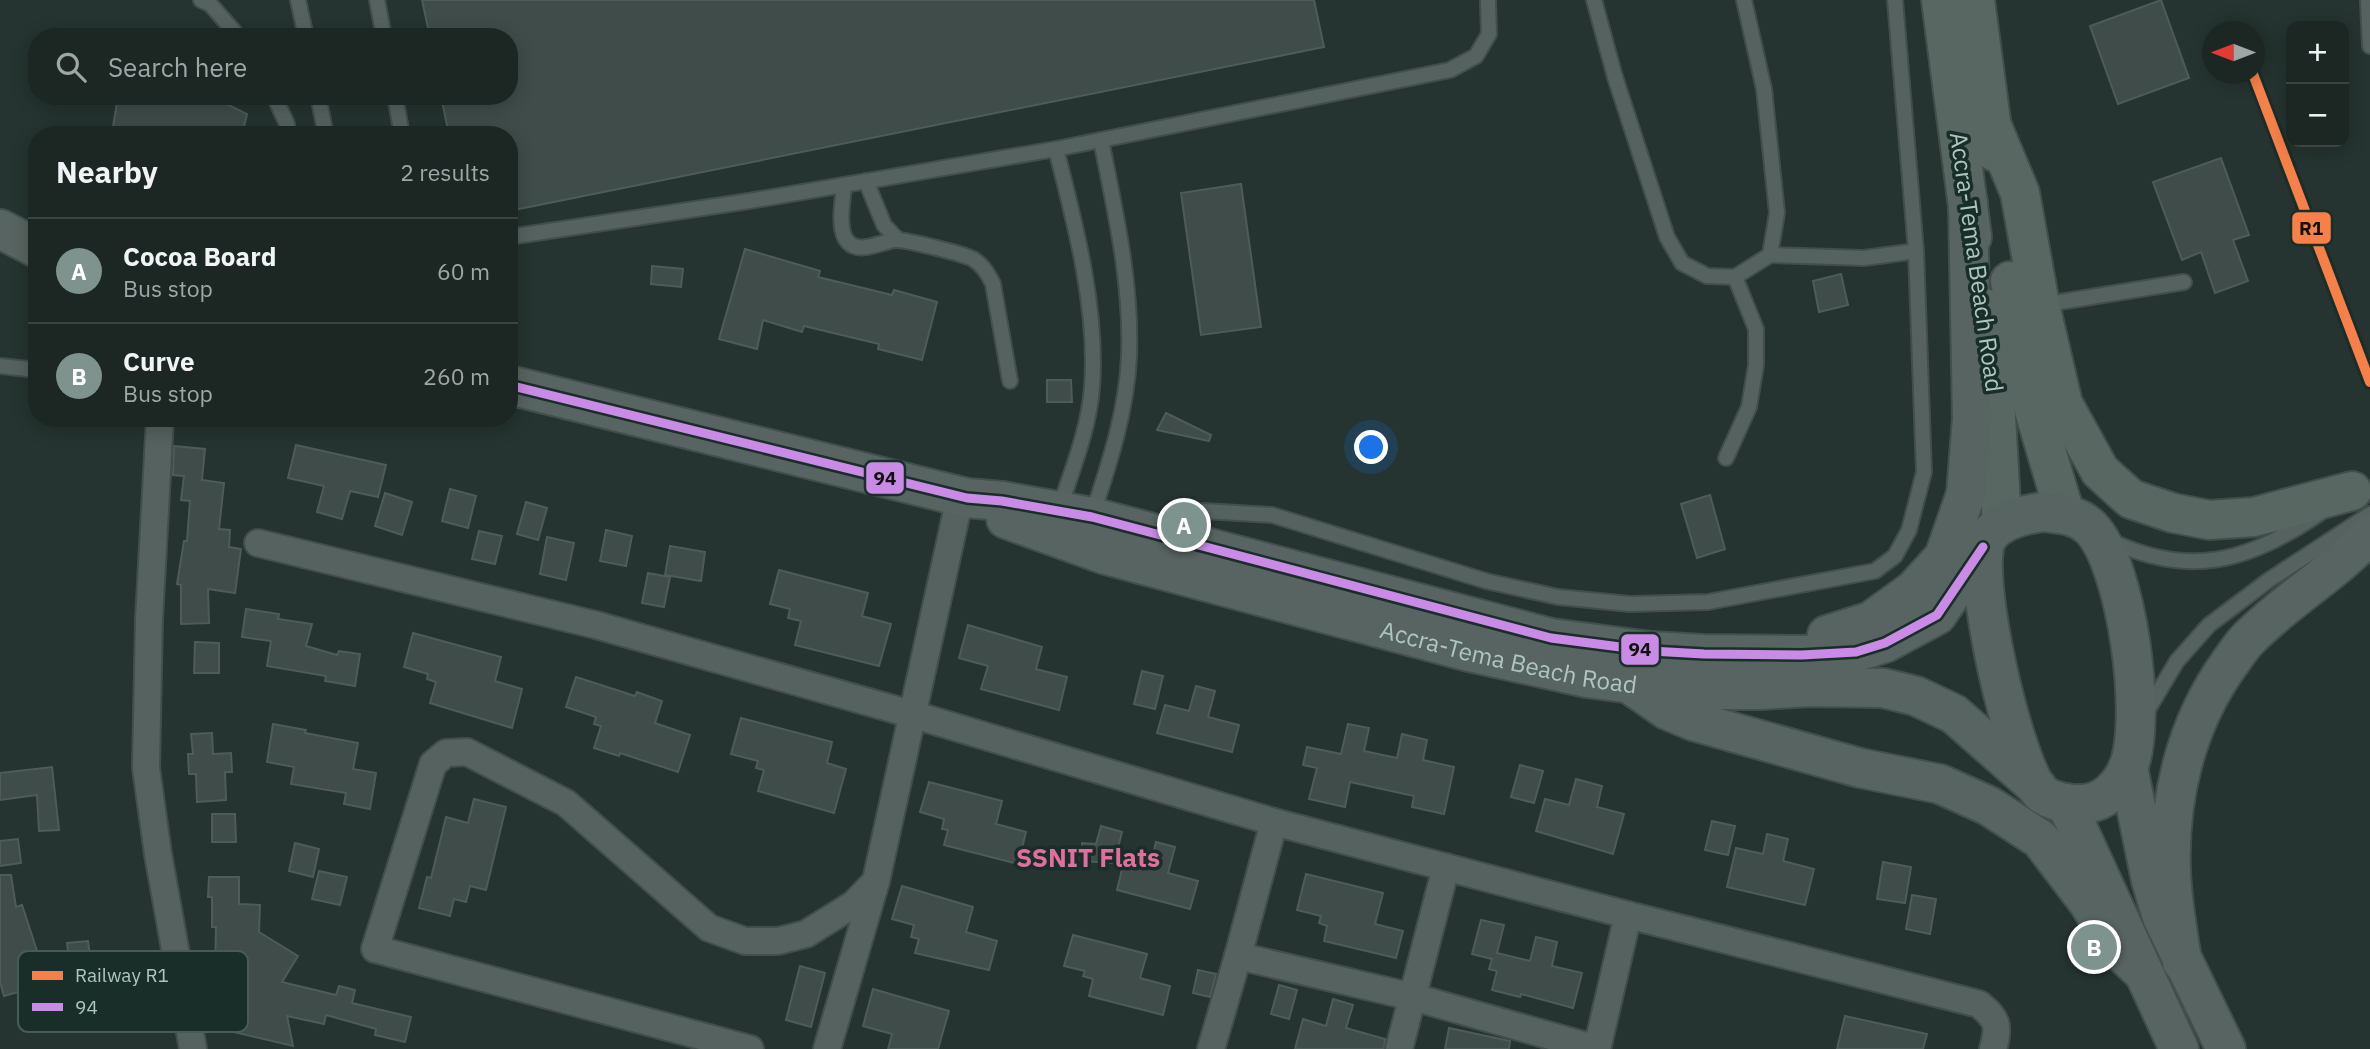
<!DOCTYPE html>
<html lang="en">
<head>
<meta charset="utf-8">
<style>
	:root { --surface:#1c2724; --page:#293331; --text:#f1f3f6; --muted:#a0a5a6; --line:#3a4441; --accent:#7e938e }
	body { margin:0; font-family:"IBM Plex Sans",sans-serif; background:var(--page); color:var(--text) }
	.controls { position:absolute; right:21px; top:21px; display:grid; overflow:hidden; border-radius:14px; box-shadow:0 4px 18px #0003 }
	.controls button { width:63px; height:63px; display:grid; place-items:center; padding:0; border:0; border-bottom:2px solid var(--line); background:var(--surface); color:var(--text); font:35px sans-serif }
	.compass { position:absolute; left:2202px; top:21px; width:63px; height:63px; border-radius:50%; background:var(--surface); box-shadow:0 4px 18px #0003; rotate:270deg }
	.you { position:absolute; left:1372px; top:448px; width:24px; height:24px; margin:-18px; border:5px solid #fff; border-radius:50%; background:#1a73e8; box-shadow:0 0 0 10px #1a73e833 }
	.badge { display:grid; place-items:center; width:46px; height:46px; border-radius:50%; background:var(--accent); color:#fff; font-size:23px; font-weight:700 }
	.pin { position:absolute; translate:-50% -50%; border:4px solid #fff; box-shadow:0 2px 7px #0006 }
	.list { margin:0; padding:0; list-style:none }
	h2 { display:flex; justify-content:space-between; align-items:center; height:91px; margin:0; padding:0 28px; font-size:30px }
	h2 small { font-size:23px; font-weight:400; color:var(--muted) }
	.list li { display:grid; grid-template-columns:46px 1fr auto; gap:21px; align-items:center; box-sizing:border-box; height:105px; padding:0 28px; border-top:2px solid var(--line) }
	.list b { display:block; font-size:26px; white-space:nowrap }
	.list p { margin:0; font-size:23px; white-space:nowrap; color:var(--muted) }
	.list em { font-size:23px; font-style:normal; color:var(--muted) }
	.icon { flex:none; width:38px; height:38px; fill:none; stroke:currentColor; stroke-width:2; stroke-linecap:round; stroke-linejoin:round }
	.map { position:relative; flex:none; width:2370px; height:1049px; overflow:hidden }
	.search { position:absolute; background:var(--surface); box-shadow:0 4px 18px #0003; left:28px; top:28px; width:490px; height:77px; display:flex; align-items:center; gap:18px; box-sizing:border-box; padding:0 24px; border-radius:28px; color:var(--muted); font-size:26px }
	.panel { position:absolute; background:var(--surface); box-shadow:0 4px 18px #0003; left:28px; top:126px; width:490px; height:301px; border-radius:28px }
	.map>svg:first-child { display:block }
	.building { fill:#3f4c49; stroke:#4d5c58; stroke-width:2 }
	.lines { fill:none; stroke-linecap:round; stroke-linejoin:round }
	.service-casing { stroke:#434e4b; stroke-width:18 }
	.minor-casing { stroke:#434e4b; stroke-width:30 }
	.secondary-casing { stroke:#434e4b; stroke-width:42 }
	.primary-casing { stroke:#42504d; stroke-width:42 }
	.service { stroke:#55625f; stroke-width:14 }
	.minor { stroke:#55625f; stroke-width:26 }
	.secondary { stroke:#596763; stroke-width:38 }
	.primary { stroke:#586461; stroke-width:38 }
	.bus-1-casing { stroke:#192e29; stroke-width:14 }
	.bus-1 { stroke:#ca8be6; stroke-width:9 }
	.rail-1-casing { stroke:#192e29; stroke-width:16 }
	.rail-1 { stroke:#f78048; stroke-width:10 }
	.labels { text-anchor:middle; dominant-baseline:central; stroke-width:7; stroke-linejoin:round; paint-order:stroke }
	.street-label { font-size:24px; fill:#aec6c1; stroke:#192e29 }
	.neighbourhood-label { font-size:26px; font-weight:bold; fill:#df6f9c; stroke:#192e29 }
	.key { fill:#192e29; stroke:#465c57; stroke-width:2 }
	.key-label { font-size:19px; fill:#aec6c1 }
	.line-badge { stroke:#192e29; stroke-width:2.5 }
	.pale-badge-label { font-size:19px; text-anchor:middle; font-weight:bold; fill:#111 }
</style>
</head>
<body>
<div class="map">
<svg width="2370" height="1049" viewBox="0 0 2370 1049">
	<rect width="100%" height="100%" fill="#253430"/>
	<g class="building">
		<polygon points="422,0 1314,0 1324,47 509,211 509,135 449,135 441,96 509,96 509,37 430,37"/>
		<polygon points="2161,0 2189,78 2118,104 2090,26"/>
		<polygon points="118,96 210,96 247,114 242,135 131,135 113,127"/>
		<polygon points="2221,158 2249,235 2233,240 2248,281 2215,293 2201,252 2182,260 2153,182"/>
		<polygon points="1241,184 1261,327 1201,335 1181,193"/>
		<polygon points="745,249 820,271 818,277 892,295 894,290 937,302 922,360 878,349 879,344 804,326 802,332 763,320 757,349 719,339"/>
		<polygon points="652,266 683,269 681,287 651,284"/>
		<polygon points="1841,274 1848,305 1819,312 1813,281"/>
		<polygon points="1047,380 1071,380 1072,402 1047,402"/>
		<polygon points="1166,413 1211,435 1209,441 1157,430"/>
		<polygon points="296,445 386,465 378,497 350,491 342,519 317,512 324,486 288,478"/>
		<polygon points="174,446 205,449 202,480 224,483 219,529 230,530 229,547 241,549 235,593 208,589 209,623 181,624 181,585 177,584 184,541 187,541 190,501 181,500 184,476 173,475"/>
		<polygon points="450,489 476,496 468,528 442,521"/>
		<polygon points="385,493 412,502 402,535 375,526"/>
		<polygon points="1710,495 1725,549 1697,558 1681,504"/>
		<polygon points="526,502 547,508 538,540 517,534"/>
		<polygon points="606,530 632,536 626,566 600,561"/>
		<polygon points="479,531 502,536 495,564 472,559"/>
		<polygon points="547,537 574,543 566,580 540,574"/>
		<polygon points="670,546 705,552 701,581 665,575"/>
		<polygon points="779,570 868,593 862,616 891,624 879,666 795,645 801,621 788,618 790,609 770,604"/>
		<polygon points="648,573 670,577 664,607 642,603"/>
		<polygon points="246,609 279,614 278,619 312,624 306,646 337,655 339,651 360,654 355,686 325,681 326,676 267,666 271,641 242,637"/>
		<polygon points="968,625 1042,647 1036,669 1067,677 1059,710 981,689 988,666 959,658"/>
		<polygon points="413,633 501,657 495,681 522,689 512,728 430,703 436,682 427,679 428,674 404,667"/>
		<polygon points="195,642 219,643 219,673 194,673"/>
		<polygon points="1142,671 1163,676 1155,709 1134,704"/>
		<polygon points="576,677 635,696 637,692 662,701 655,723 690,735 678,772 620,753 619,756 594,748 601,726 594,724 596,717 566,707"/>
		<polygon points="1196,686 1215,691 1208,717 1239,725 1232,752 1157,733 1165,705 1189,711"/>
		<polygon points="741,718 832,742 827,763 846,769 834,813 758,791 764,770 756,768 758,761 731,754"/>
		<polygon points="273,724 306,730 305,733 358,743 353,769 376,773 370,809 344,804 346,793 291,784 294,767 267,762"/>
		<polygon points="1348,724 1369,728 1364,751 1397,758 1402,734 1427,740 1423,760 1454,767 1444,814 1412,807 1414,796 1350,782 1345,807 1309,799 1317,768 1303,765 1307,747 1341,754"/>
		<polygon points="212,733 213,754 231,753 232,772 225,772 226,800 197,802 196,774 189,774 188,754 193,754 191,734"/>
		<polygon points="1520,765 1543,771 1534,803 1511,797"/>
		<polygon points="52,767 59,830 39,831 37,795 0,800 0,773"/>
		<polygon points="1576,779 1602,786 1597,807 1624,814 1613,854 1536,831 1545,799 1569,805"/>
		<polygon points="929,782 1002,801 996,824 1026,832 1018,864 944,845 948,830 942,829 944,819 920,812"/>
		<polygon points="474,799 506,807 486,890 470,886 466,902 454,899 450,916 419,908 427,877 431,878 446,817 468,823"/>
		<polygon points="212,814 235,814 236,842 212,842"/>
		<polygon points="1712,821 1735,826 1728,855 1705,850"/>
		<polygon points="1101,826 1122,832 1114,863 1081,861 1082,843 1096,844"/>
		<polygon points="1767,834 1788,839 1783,861 1814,869 1805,905 1727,887 1736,848 1763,854"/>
		<polygon points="18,839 21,863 0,866 0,841"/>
		<polygon points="1156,842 1175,847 1168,873 1198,881 1190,909 1117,890 1124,861 1150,868"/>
		<polygon points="295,843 319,849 313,877 289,871"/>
		<polygon points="1883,862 1911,867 1905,903 1877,899"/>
		<polygon points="319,871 347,877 340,905 312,899"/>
		<polygon points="1306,874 1383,893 1375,924 1403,931 1396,958 1324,941 1327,926 1319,923 1321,916 1297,910"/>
		<polygon points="0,875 11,875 16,907 22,905 43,969 41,969 45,984 4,996 0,982"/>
		<polygon points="209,877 239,877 239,904 260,905 259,932 298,956 282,982 336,995 339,986 355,990 352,1003 411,1017 405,1042 375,1035 376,1029 326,1015 324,1024 287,1016 293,1046 217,1028 223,1001 213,998 214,992 198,987 202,968 215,971 216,927 212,927 212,897 208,897"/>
		<polygon points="902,886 973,907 966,932 997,941 989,970 915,953 919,939 911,937 914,925 892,919"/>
		<polygon points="1912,895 1936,899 1930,934 1906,929"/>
		<polygon points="1481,920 1504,925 1497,953 1530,961 1536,937 1557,942 1552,966 1582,973 1573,1008 1521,994 1520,997 1492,990 1497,971 1489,969 1492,959 1472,954"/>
		<polygon points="1073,935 1147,954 1140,978 1170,986 1163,1015 1089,996 1093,979 1083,976 1085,971 1064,966"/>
		<polygon points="88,941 91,963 70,966 67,943"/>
		<polygon points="800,966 825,973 811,1027 786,1020"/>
		<polygon points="1198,970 1216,974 1210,997 1193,993"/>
		<polygon points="1279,985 1297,990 1289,1019 1271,1014"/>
		<polygon points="873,989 949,1011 938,1049 888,1049 892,1034 863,1026"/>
		<polygon points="1333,999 1353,1005 1346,1028 1385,1039 1384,1049 1295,1049 1303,1019 1326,1026"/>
		<polygon points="1845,1016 1927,1034 1923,1049 1837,1049"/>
		<polygon points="1449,1028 1510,1041 1509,1049 1445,1049"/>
	</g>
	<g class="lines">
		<g class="service-casing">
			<g id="service">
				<polyline points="201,0 210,4 239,37"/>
				<polyline points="298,0 306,37"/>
				<polyline points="377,0 384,37"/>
				<polyline points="1594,0 1615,77 1667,237 1682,263 1707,276 1735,277 1770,255 1777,213 1764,89 1744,0"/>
				<polyline points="2368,0 2370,46"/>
				<polyline points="274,96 287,124 288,135"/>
				<polyline points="318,96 326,135"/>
				<polyline points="395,96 402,135"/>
				<path d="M1056,149C1075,223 1098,310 1092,387C1089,429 1072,470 1059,510"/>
				<polyline points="866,181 884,225 897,239"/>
				<path d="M844,185C843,200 838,224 845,238C856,257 879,242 895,240C905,239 963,254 973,259C983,265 988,274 993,284L1010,381"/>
				<polyline points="509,237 749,201 1056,149 1450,70 1476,56 1489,34 1488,0"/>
				<polyline points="1770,255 1864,258 1916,251"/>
				<polyline points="2041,305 2184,282"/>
				<polyline points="0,366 37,370"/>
				<polyline points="1726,458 1749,407 1756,365 1756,329 1735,277"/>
				<path d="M1092,516C1109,465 1127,410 1129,356C1132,283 1115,211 1101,140"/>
				<polyline points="1157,523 1204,511 1272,515 1486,581 1558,597 1630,604 1708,602 1875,571 1895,556 1909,530 1924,472 1916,251 1895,0"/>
				<path d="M2107,539C2188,579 2249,562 2320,513"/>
				<polyline points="2146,713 2177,661 2209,625 2269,580 2370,514"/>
			</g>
		</g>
		<g class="minor-casing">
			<g id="minor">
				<polyline points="160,418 149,619 146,768 158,854 193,1049"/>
				<path d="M258,543L596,625L911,714L1274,822L1628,915L1979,1004C1997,1019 2000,1025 1993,1049"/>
				<polyline points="1238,956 1413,997 1597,1049"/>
				<polyline points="750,1049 375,949 433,764 446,753 467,752 566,803 709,928 745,941 778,941 806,934 854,904 876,881"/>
				<polyline points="827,1049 876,881 960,497"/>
				<polyline points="1211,1049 1238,956 1274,822"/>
				<polyline points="1399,1049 1446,867"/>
				<polyline points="1597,1049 1628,915"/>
			</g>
		</g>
		<g class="secondary-casing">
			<g id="secondary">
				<polyline points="1941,0 1972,237"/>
				<polyline points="1975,0 1995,152"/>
				<polyline points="1992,126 2020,193 2040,305 2063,404 2100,471 2131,499 2173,513 2209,520 2254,517 2352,491"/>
				<polyline points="2010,281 2034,410 2065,514"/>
				<polyline points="1982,307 1994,379 2002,524"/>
			</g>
		</g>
		<g class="primary-casing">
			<g id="primary">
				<polyline points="0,229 37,248"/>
				<polyline points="509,385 967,498 1002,501 1092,517 1551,638 1651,651 1704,654 1802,655 1856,652 1885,643 1937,615 1983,547"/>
				<path d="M2042,512C2060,514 2077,514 2091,528C2127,565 2148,720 2128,768C2120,787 2103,804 2081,804C2069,805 2050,801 2041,793C2014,767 1969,570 1987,539C1997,520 2023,515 2042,512Z"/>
				<path id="s1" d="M1006,519L1106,555L1469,652L1587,678L1647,686L1719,690H1761L1808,687L1883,688L1916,696L1954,714L2037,787"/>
				<polyline points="1827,635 1871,621 1914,590 1944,557 1966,494 1972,419 1968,203"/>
				<polyline points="1634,687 1667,710 1693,721 1860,768 1940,784 1989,806 2040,839 2088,902 2116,947 2144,973"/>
				<polyline points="2128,768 2151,880 2162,917 2226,1049"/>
				<polyline points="2066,803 2179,1049"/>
				<path d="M2182,962C2178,932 2172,902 2171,872C2168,798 2186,724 2229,664C2235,656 2241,646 2248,639C2286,600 2333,574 2370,534"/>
			</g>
		</g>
		<use href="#service" class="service"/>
		<use href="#minor" class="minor"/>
		<use href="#secondary" class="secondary"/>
		<use href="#primary" class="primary"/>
		<g class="bus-1-casing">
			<polyline id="bus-1" points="509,385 967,498 1002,501 1092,517 1551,638 1651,651 1704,654 1802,655 1856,652 1885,643 1937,615 1983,547"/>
		</g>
		<use href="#bus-1" class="bus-1"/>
		<g class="rail-1-casing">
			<polyline id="rail-1" points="2253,74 2370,382"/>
		</g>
		<use href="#rail-1" class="rail-1"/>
	</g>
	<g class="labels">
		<g class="street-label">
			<text transform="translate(1977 262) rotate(82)">Accra-Tema Beach Road</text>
			<text stroke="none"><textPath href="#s1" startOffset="522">Accra-Tema Beach Road</textPath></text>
		</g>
		<g class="neighbourhood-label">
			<text x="1088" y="857">SSNIT Flats</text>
		</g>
	</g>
	<rect x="18" y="951" width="230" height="81" rx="10" class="key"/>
	<rect x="32" y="971" width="31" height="9" fill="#f78048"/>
	<rect x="32" y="1003" width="31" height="8" fill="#ca8be6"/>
	<g class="key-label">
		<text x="75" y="982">Railway R1</text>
		<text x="75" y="1014">94</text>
	</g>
	<g class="line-badge">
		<rect x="2291" y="211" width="41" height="34" rx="7" fill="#f78048"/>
		<rect x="865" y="461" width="40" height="34" rx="7" fill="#ca8be6"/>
		<rect x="1620" y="633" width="40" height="33" rx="7" fill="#ca8be6"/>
	</g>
	<g class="pale-badge-label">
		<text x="2311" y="235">R1</text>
		<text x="885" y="485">94</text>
		<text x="1640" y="656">94</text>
	</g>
</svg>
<div class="controls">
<button>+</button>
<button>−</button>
</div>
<svg class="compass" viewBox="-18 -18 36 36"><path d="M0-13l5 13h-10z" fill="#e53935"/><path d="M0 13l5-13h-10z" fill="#a0a5a6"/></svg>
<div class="you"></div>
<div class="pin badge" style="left:1184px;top:525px">A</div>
<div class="pin badge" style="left:2094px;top:947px">B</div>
<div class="search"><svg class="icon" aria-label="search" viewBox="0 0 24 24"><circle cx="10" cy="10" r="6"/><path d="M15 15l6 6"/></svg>Search here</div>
<section class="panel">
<h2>Nearby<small>2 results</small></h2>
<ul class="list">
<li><span class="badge">A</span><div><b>Cocoa Board</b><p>Bus stop</p></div><em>60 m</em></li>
<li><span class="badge">B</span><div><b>Curve</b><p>Bus stop</p></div><em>260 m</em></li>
</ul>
</section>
</div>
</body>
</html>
